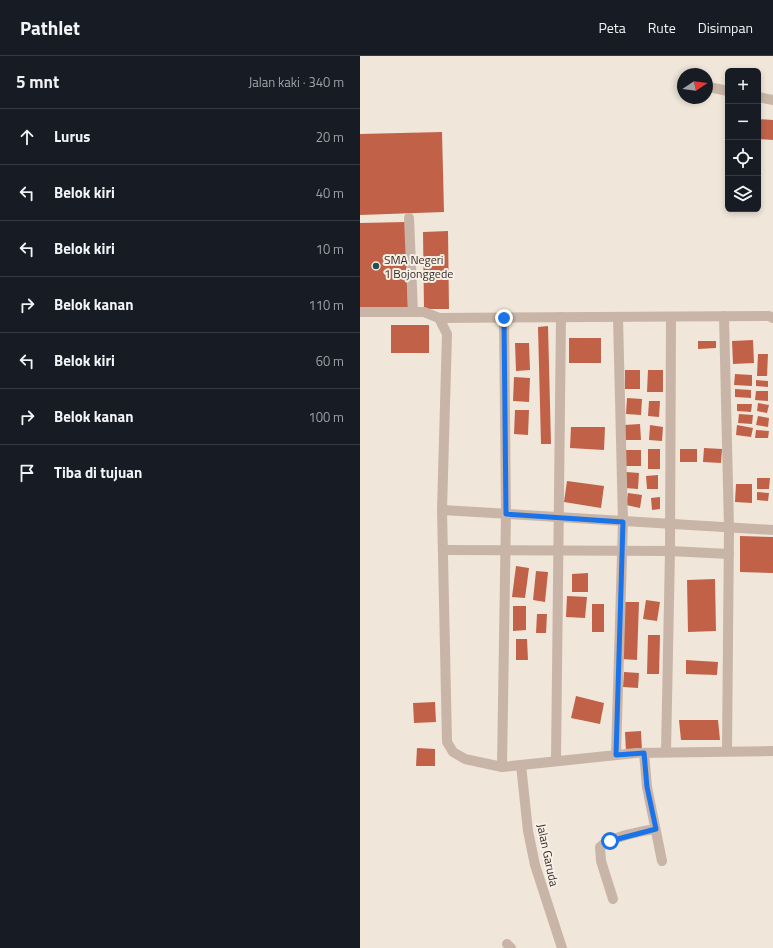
<!DOCTYPE html>
<html lang="id">
<head>
<meta charset="utf-8">
<style>
	:root { --surface:#171b24; --page:#20242c; --text:#f1f3f6; --muted:#9ea1a6; --line:#363941 }
	body { margin:0; font-family:"Titillium Web",sans-serif; background:var(--page); color:var(--text) }
	.controls { position:absolute; right:12px; top:12px; display:grid; overflow:hidden; border-radius:6px; box-shadow:0 2px 6px #0003 }
	.controls button { width:36px; height:36px; display:grid; place-items:center; padding:0; border:0; border-bottom:1px solid var(--line); background:var(--surface); color:var(--text); font:20px sans-serif }
	.compass { position:absolute; left:317px; top:12px; width:36px; height:36px; border-radius:50%; background:var(--surface); box-shadow:0 2px 6px #0003; rotate:77deg }
	.stop { position:absolute; width:12px; height:12px; margin:-9px; border:3px solid #1a73e8; border-radius:50%; background:#fff }
	.stop.end { background:#1a73e8; border-color:#fff; box-shadow:0 1px 4px #0008 }
	.list { margin:0; padding:0; list-style:none }
	h2 { display:flex; justify-content:space-between; align-items:center; height:52px; margin:0; padding:0 16px; font-size:17px }
	h2 small { font-size:13px; font-weight:400; color:var(--muted) }
	.list li { display:grid; grid-template-columns:26px 1fr auto; gap:12px; align-items:center; box-sizing:border-box; height:56px; padding:0 16px; border-top:1px solid var(--line) }
	.list b { display:block; font-size:15px; white-space:nowrap }
	.list em { font-size:13px; font-style:normal; color:var(--muted) }
	.icon { flex:none; width:22px; height:22px; fill:none; stroke:currentColor; stroke-width:2; stroke-linecap:round; stroke-linejoin:round }
	.map { position:relative; flex:none; width:413px; height:892px; overflow:hidden }
	header { display:flex; align-items:center; gap:24px; box-sizing:border-box; height:56px; padding:0 20px; background:var(--surface); border-bottom:1px solid var(--line) }
	header strong { font-size:19px }
	nav { display:flex; gap:22px; margin-inline-start:auto; font-size:14px }
	main { display:flex }
	aside { flex:1; background:var(--surface) }
	.map>svg:first-child { display:block }
	.building { fill:#c16248 }
	.lines { fill:none; stroke-linecap:round; stroke-linejoin:round }
	.street { stroke:#c8b5a7; stroke-width:10 }
	.route { stroke:#1a73e8; stroke-width:5 }
	.poi-dot { fill:#1f5254; stroke:#f8f0e6; stroke-width:1.5 }
	.labels { text-anchor:middle; dominant-baseline:central; stroke-width:4; stroke-linejoin:round; paint-order:stroke }
	.poi-label { font-size:12px; fill:#352b27; stroke:#f8f0e6; text-anchor:start }
	.street-label { font-size:12px; fill:#352b27; stroke:#f8f0e6 }
</style>
</head>
<body>
<header>
<strong>Pathlet</strong>
<nav><a>Peta</a><a>Rute</a><a>Disimpan</a></nav>
</header>
<main>
<aside>
<h2>5 mnt<small>Jalan kaki · 340 m</small></h2>
<ul class="list">
<li><svg class="icon" aria-label="ahead" viewBox="0 0 24 24"><path d="M12 20V5M6 11l6-6 6 6"/></svg><div><b>Lurus</b></div><em>20 m</em></li>
<li><svg class="icon" aria-label="left" viewBox="0 0 24 24"><path d="M17 20v-9H6M10 6l-5 5 5 5"/></svg><div><b>Belok kiri</b></div><em>40 m</em></li>
<li><svg class="icon" aria-label="left" viewBox="0 0 24 24"><path d="M17 20v-9H6M10 6l-5 5 5 5"/></svg><div><b>Belok kiri</b></div><em>10 m</em></li>
<li><svg class="icon" aria-label="right" viewBox="0 0 24 24"><path d="M7 20v-9h11M14 6l5 5-5 5"/></svg><div><b>Belok kanan</b></div><em>110 m</em></li>
<li><svg class="icon" aria-label="left" viewBox="0 0 24 24"><path d="M17 20v-9H6M10 6l-5 5 5 5"/></svg><div><b>Belok kiri</b></div><em>60 m</em></li>
<li><svg class="icon" aria-label="right" viewBox="0 0 24 24"><path d="M7 20v-9h11M14 6l5 5-5 5"/></svg><div><b>Belok kanan</b></div><em>100 m</em></li>
<li><svg class="icon" aria-label="arrive" viewBox="0 0 24 24"><path d="M6 21V4h12l-3 4 3 4H6"/></svg><div><b>Tiba di tujuan</b></div></li>
</ul>
</aside>
<div class="map">
<svg width="413" height="892" viewBox="0 0 413 892">
	<rect width="100%" height="100%" fill="#f0e6da"/>
	<g class="building">
		<polygon points="398,63 413,64 413,84 398,83"/>
		<polygon points="82,76 84,156 0,159 0,78"/>
		<polygon points="46,166 48,254 0,253 0,167"/>
		<polygon points="88,175 89,253 64,253 63,176"/>
		<rect x="31" y="269" width="38" height="28"/>
		<polygon points="188,270 191,388 181,388 178,271"/>
		<rect x="209" y="282" width="32" height="25"/>
		<polygon points="393,284 394,307 373,308 372,285"/>
		<polygon points="338,285 356,285 356,292 338,293"/>
		<polygon points="155,287 169,287 170,314 156,315"/>
		<polygon points="398,298 408,298 407,320 397,320"/>
		<rect x="265" y="314" width="15" height="19"/>
		<polygon points="288,314 303,314 303,336 287,336"/>
		<polygon points="375,318 392,319 392,330 374,329"/>
		<polygon points="154,321 170,322 169,346 153,345"/>
		<polygon points="396,324 408,325 408,331 396,330"/>
		<polygon points="375,333 391,334 391,342 375,341"/>
		<polygon points="396,335 408,335 408,345 395,344"/>
		<polygon points="267,342 282,343 281,359 266,358"/>
		<polygon points="289,345 300,345 299,361 288,360"/>
		<polygon points="398,347 409,349 407,357 397,355"/>
		<polygon points="377,348 392,348 391,356 377,355"/>
		<polygon points="155,354 169,354 168,379 154,378"/>
		<polygon points="379,358 393,359 392,368 378,367"/>
		<polygon points="398,360 409,362 408,371 396,369"/>
		<polygon points="280,368 281,384 265,384 264,369"/>
		<polygon points="290,369 303,371 302,385 289,384"/>
		<polygon points="377,369 393,372 391,381 376,379"/>
		<polygon points="211,371 245,371 244,394 210,392"/>
		<polygon points="396,374 409,375 408,382 395,382"/>
		<polygon points="344,392 362,393 361,407 343,406"/>
		<rect x="288" y="393" width="12" height="20"/>
		<rect x="320" y="393" width="17" height="13"/>
		<rect x="265" y="394" width="16" height="16"/>
		<polygon points="266,416 279,417 278,433 265,432"/>
		<polygon points="298,419 298,433 287,433 286,420"/>
		<polygon points="397,422 410,422 409,433 397,433"/>
		<polygon points="207,425 244,430 241,452 204,446"/>
		<polygon points="376,428 392,428 392,447 375,446"/>
		<polygon points="397,436 409,437 408,445 397,444"/>
		<polygon points="268,437 282,439 280,452 266,449"/>
		<polygon points="300,441 300,453 292,454 291,442"/>
		<polygon points="380,480 413,481 413,517 380,516"/>
		<polygon points="156,510 169,512 165,542 152,541"/>
		<polygon points="176,515 188,516 185,546 173,544"/>
		<polygon points="228,517 228,536 212,536 212,518"/>
		<polygon points="355,523 356,575 328,576 327,524"/>
		<polygon points="207,540 227,541 225,562 206,561"/>
		<polygon points="286,544 300,546 297,565 283,563"/>
		<polygon points="263,546 279,546 277,604 261,603"/>
		<rect x="232" y="548" width="12" height="28"/>
		<polygon points="153,550 166,550 166,574 153,575"/>
		<polygon points="177,558 187,558 186,577 176,577"/>
		<polygon points="288,579 300,579 299,618 287,618"/>
		<polygon points="156,583 167,583 168,604 156,604"/>
		<polygon points="326,604 358,606 357,619 326,618"/>
		<polygon points="264,616 279,617 278,632 263,631"/>
		<polygon points="216,640 244,647 240,668 211,662"/>
		<polygon points="75,646 76,666 54,667 53,647"/>
		<polygon points="319,664 358,664 360,684 321,684"/>
		<polygon points="281,675 282,695 266,696 265,676"/>
		<polygon points="57,692 75,693 75,710 56,710"/>
	</g>
	<g class="lines">
		<g class="street">
			<polyline points="349,31 368,35"/>
			<polyline points="398,41 413,44"/>
			<polyline points="49,162 53,256"/>
			<polyline points="0,256 64,256 79,262 87,278 82,454 87,686 93,696 105,703 142,711 276,697 413,695"/>
			<polyline points="364,260 369,472 367,695"/>
			<polyline points="79,262 409,260 413,262"/>
			<polyline points="82,454 413,474"/>
			<polyline points="84,494 310,495 369,498"/>
			<polyline points="306,696 310,495 311,261"/>
			<polyline points="284,697 287,731 302,805"/>
			<polyline points="256,699 263,466 258,261"/>
			<polyline points="196,705 201,261"/>
			<polyline points="161,709 168,775 175,809 202,892"/>
			<polyline points="142,711 146,458 144,262"/>
			<path d="M253,843L241,805L240,791C252,780 280,776 295,773"/>
			<polyline points="147,888 151,892"/>
		</g>
	</g>
	<g class="lines">
		<polyline class="route" points="144,262 146,458 263,466 256,699 284,697 287,731 296,773 250,785"/>
	</g>
	<circle class="poi-dot" cx="16" cy="210" r="4"/>
	<g class="labels">
		<g class="poi-label">
			<text x="24" y="203">SMA Negeri<tspan x="24" dy="14">1 Bojonggede</tspan></text>
		</g>
		<g class="street-label">
			<text transform="translate(188 799) rotate(78)">Jalan Garuda</text>
		</g>
	</g>
</svg>
<div class="controls">
<button>+</button>
<button>−</button>
<button><svg class="icon" aria-label="locate" viewBox="0 0 24 24"><circle cx="12" cy="12" r="6"/><path d="M12 2v4M12 18v4M2 12h4M18 12h4"/></svg></button>
<button><svg class="icon" aria-label="layers" viewBox="0 0 24 24"><path d="M12 4l9 5-9 5-9-5zM3 14l9 5 9-5"/></svg></button>
</div>
<svg class="compass" viewBox="-18 -18 36 36"><path d="M0-13l5 13h-10z" fill="#e53935"/><path d="M0 13l5-13h-10z" fill="#9ea1a6"/></svg>
<div class="stop" style="left:250px;top:785px"></div>
<div class="stop end" style="left:144px;top:262px"></div>
</div>
</main>
</body>
</html>
